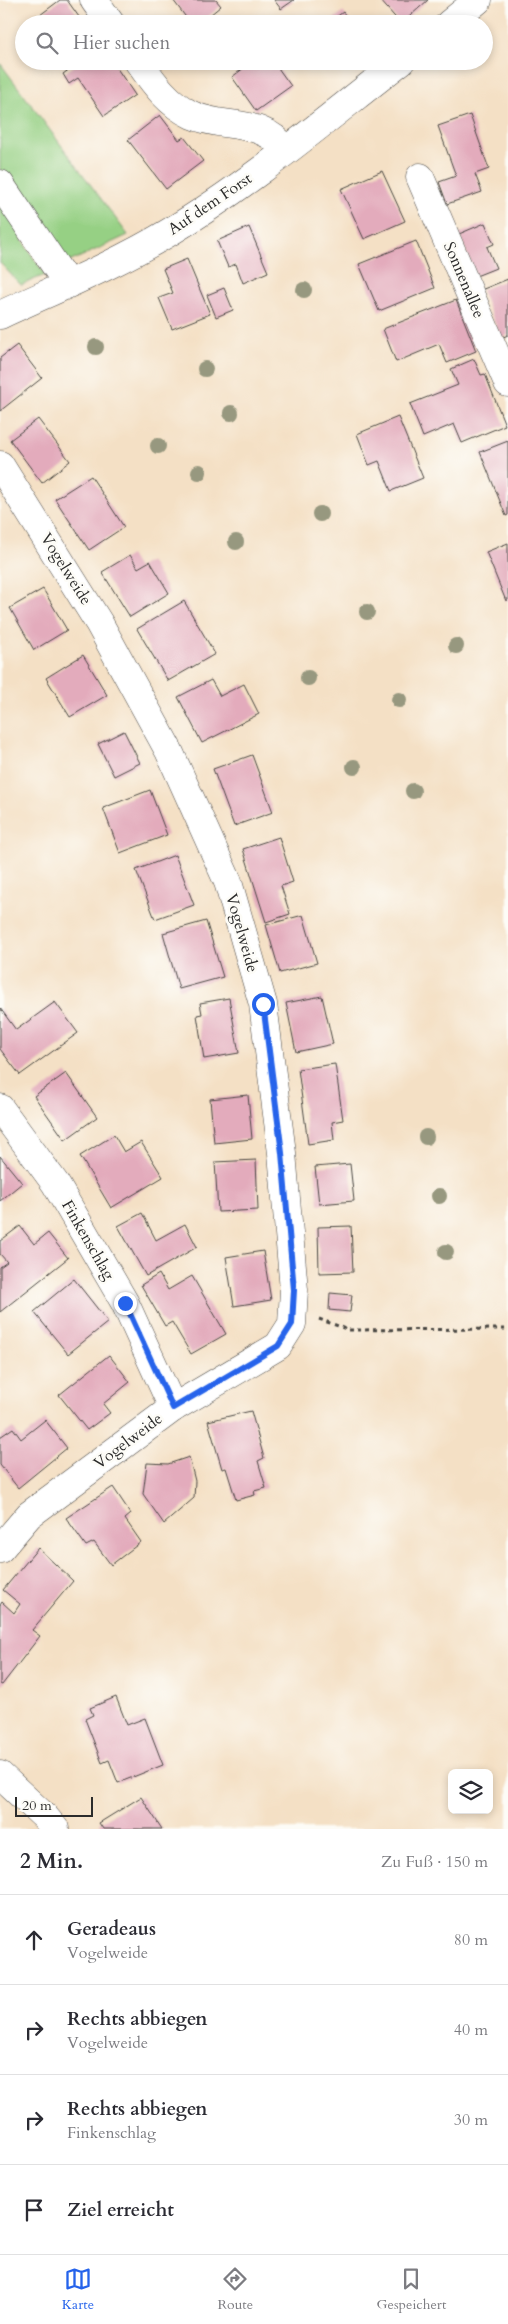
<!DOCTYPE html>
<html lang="de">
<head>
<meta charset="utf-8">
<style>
	:root { --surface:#fff; --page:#f7f7f7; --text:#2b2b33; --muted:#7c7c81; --line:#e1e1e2; --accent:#2563eb }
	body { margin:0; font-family:Cardo,serif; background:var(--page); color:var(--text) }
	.controls { position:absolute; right:15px; bottom:15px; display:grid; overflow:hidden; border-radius:8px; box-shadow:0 2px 8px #0003 }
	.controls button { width:45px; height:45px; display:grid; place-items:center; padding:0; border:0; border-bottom:1px solid var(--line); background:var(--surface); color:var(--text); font:25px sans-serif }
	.scale { position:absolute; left:15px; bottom:12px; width:78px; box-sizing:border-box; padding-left:5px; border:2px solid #2b2b2b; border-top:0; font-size:14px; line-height:18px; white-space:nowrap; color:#2b2b2b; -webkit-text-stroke:4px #fdfcf7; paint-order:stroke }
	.stop { position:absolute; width:15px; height:15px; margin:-11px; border:4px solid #2563eb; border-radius:50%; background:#fff }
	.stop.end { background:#2563eb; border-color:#fff; box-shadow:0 1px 5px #0008 }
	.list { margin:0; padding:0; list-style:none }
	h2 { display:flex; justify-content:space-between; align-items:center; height:65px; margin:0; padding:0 20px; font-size:21px }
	h2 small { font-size:16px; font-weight:400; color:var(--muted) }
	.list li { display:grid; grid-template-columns:32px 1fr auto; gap:15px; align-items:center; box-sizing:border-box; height:90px; padding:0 20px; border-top:1px solid var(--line) }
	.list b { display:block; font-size:19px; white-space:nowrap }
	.list p { margin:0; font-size:16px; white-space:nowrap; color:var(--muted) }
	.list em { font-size:16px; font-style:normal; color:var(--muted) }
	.icon { flex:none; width:28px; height:28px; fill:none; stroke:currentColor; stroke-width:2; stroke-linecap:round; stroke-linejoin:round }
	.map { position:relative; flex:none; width:508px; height:1829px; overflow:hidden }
	.search { position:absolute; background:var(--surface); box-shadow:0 2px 8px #0003; left:15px; right:15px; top:15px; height:55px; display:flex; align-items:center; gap:12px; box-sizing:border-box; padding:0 18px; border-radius:28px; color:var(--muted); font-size:19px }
	.sheet { height:425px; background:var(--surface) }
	nav { display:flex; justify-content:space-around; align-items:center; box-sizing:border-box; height:70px; border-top:1px solid var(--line); background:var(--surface); font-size:14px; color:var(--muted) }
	nav a { display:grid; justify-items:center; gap:2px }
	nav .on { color:var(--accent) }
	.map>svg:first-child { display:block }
	.green { fill:#96d084; stroke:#607e58 }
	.building { fill:#e3abbc }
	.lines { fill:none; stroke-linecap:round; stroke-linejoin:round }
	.minor-casing { stroke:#494642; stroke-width:29 }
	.path { stroke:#494642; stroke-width:3; stroke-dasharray:4 4; stroke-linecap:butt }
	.minor { stroke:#fff; stroke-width:28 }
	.tree { fill:#97987f }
	.route { stroke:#2563eb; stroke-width:6 }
	.labels { text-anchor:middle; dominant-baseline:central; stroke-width:5; stroke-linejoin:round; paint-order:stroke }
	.street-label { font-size:16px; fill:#2b2b2b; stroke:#fdfcf7 }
</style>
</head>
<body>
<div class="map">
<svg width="508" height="1829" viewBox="0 0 508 1829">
	<rect width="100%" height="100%" fill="#fdfcf7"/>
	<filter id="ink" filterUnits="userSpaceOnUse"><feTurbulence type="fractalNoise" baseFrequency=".02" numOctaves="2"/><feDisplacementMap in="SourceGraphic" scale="10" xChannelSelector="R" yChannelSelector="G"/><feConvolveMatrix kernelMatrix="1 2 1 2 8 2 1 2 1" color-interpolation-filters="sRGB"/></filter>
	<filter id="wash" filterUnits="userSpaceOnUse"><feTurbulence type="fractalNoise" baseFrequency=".0096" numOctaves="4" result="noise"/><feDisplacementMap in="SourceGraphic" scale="20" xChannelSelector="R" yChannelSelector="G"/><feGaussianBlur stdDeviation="1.12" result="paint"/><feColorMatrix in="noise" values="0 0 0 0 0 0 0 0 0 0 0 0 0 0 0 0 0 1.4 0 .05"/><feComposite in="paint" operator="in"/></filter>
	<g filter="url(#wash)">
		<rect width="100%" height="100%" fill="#f4e0c5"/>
		<g class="green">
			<polygon points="0,63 128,235 67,263 0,169"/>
			<polygon points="0,198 25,245 45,275 21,285 0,263"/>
		</g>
		<g id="blocks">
			<g class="building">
				<polygon points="60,0 67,0 84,24 40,24 36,18"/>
				<polygon points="173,0 216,0 221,6 199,24 191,24"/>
				<polygon points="274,0 294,0 281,9"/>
				<polygon points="380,0 428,0 401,24"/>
				<polygon points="343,12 352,24 327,24"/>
				<polygon points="81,61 112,61 135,95 104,116 78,78 69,84 63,74"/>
				<polygon points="253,61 273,61 291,86 256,111 232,77"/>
				<polygon points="160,115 179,140 184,137 203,161 166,189 128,140"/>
				<polygon points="470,115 489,169 475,174 482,192 447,204 439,182 456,176 438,126"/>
				<polygon points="382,171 405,221 364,239 341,189"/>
				<polygon points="485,223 494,244 487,247 496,268 476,276 459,234"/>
				<polygon points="249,227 268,272 243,283 236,264 228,267 217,241"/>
				<polygon points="416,241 435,288 379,311 359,264"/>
				<polygon points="187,259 210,314 172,329 159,298 173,293 163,269"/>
				<polygon points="508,279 508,335 501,338 481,290"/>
				<polygon points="224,288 233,310 216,317 207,295"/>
				<polygon points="456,300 476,351 447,363 439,344 396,362 383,329"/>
				<polygon points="17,345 42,378 0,411 0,358"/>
				<polygon points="474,359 481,375 485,374 505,425 462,443 454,424 423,437 410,404 458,385 451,369"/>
				<polygon points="398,417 423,478 391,491 379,461 369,465 357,434"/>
				<polygon points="38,419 70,461 42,483 10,440"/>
				<polygon points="508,441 508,515 506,516 480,452"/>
				<polygon points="91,476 124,527 89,550 55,499"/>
				<polygon points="508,543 508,600 506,601 486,552"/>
				<polygon points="130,555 138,568 150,561 169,593 130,617 102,572"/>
				<polygon points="43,589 67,630 34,650 10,608"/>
				<polygon points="184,601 215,654 168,681 137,629"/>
				<polygon points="83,655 107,695 70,717 46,678"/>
				<polygon points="211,680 220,696 244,684 259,714 202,743 178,697"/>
				<polygon points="124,731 140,763 114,776 98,744"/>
				<polygon points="252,755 273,812 234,826 213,769"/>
				<polygon points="150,790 167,835 120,853 103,808"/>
				<polygon points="279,837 293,882 281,886 290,914 266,922 243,849"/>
				<polygon points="175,855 194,905 155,919 136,870"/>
				<polygon points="303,915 317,963 280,973 266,925"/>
				<polygon points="206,921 223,977 179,989 163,933"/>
				<polygon points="322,996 333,1044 296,1052 286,1003"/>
				<polygon points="229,998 239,1053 204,1059 197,1015 202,1014 200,1003"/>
				<polygon points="55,1002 78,1033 20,1075 0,1049 0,1008 16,1030"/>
				<polygon points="335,1064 343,1120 332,1122 334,1140 308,1144 298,1069"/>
				<polygon points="66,1073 97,1117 65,1140 34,1096"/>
				<polygon points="248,1095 252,1139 214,1143 210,1099"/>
				<polygon points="114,1135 124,1152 141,1142 163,1177 111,1208 80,1156"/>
				<polygon points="0,1156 22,1183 0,1201"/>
				<polygon points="256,1160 258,1210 218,1212 215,1162"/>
				<polygon points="350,1164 354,1201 319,1204 315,1167"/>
				<polygon points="142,1213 156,1240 185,1224 197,1247 146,1276 118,1226"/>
				<polygon points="20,1226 34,1244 48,1233 68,1258 0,1312 0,1267 7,1262 0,1254 0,1241"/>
				<polygon points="351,1226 353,1272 319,1273 318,1227"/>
				<polygon points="263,1251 271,1300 234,1306 226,1257"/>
				<polygon points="159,1274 168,1290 192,1276 226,1334 191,1354 172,1322 165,1326 141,1285"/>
				<polygon points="74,1279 108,1322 68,1354 34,1312"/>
				<polygon points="330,1293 352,1295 350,1312 329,1310"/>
				<polygon points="109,1355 130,1382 103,1404 110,1413 87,1430 59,1395"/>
				<polygon points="251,1411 264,1458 258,1461 266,1488 254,1491 255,1495 236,1500 226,1468 222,1469 208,1421"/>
				<polygon points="45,1420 67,1448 18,1488 0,1465 0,1437 13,1428 21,1439"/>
				<polygon points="189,1457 195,1481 194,1498 164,1524 143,1494 147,1463 168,1464"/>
				<polygon points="113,1487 131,1514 125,1519 141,1542 111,1565 94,1542 86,1546 66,1518"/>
				<polygon points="38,1548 73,1581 32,1630 40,1636 2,1685 0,1684 0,1605 2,1602 14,1613 20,1604 3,1590"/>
				<polygon points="116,1697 127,1725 145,1718 163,1765 118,1783 109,1760 102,1763 85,1719 93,1715 90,1708"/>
				<polygon points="141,1797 162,1829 103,1829 99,1823"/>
			</g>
		</g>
	</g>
	<g filter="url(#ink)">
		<use href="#blocks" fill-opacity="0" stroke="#494642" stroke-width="1"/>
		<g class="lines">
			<g class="minor-casing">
				<g id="minor">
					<polyline points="94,0 111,24"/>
					<polyline points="449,24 478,0"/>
					<path d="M138,61C153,82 167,103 192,115C226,130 261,117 286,150"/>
					<polyline points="420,177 508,383"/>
					<polyline points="0,184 67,283"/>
					<path d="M0,315C56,289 115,265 168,233C250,184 325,120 401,61"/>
					<polyline points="0,465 99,623 169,751 228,882 263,1004 282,1153 294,1290 292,1324 278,1346 173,1408 29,1515 0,1549"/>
					<polyline points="0,1108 55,1183 125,1303 173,1408"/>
					<polyline points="0,1775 45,1817 55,1829"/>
				</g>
			</g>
			<polyline class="path" points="319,1319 349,1330 508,1329"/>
			<use href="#minor" class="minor"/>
		</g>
		<g class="tree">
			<circle cx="304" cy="290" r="8"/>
			<circle cx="96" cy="347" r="8"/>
			<circle cx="205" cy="369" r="8"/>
			<circle cx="231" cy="413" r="8"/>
			<circle cx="158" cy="446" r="8"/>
			<circle cx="199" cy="472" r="8"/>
			<circle cx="320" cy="514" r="8"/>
			<circle cx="236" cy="542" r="8"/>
			<circle cx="367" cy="612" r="8"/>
			<circle cx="456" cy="646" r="8"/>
			<circle cx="308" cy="678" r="8"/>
			<circle cx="399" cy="700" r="8"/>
			<circle cx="354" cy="767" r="8"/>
			<circle cx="413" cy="791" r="8"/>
			<circle cx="426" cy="1137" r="8"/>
			<circle cx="439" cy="1196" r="8"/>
			<circle cx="446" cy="1252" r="8"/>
		</g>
	</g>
	<g class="lines" filter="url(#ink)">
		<polyline class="route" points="125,1303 173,1408 278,1346 292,1324 294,1290 282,1153 263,1004"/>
	</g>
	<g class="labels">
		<g class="street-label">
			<text transform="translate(210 204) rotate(-34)">Auf dem Forst</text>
			<text transform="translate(464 280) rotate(67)">Sonnenallee</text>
			<text transform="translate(66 569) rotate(58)">Vogelweide</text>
			<text transform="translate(242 933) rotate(74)">Vogelweide</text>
			<text transform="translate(88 1240) rotate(60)">Finkenschlag</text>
			<text transform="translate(128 1441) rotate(-37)">Vogelweide</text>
		</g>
	</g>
</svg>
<div class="controls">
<button><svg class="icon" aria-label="layers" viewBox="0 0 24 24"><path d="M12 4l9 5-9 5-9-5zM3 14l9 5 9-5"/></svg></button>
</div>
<div class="scale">20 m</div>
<div class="stop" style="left:263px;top:1004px"></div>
<div class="stop end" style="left:125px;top:1303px"></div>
<div class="search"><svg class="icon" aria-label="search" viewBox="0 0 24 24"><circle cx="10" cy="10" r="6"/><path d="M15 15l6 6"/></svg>Hier suchen</div>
</div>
<section class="sheet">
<h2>2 Min.<small>Zu Fuß · 150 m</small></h2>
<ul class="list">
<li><svg class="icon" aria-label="ahead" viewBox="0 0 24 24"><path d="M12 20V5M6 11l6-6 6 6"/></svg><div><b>Geradeaus</b><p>Vogelweide</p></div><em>80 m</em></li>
<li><svg class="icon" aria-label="right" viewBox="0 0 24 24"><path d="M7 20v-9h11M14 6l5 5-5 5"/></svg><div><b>Rechts abbiegen</b><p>Vogelweide</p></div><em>40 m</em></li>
<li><svg class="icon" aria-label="right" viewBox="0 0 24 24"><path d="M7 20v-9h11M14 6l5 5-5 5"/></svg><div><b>Rechts abbiegen</b><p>Finkenschlag</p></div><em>30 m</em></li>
<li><svg class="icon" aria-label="arrive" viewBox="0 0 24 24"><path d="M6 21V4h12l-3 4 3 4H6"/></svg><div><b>Ziel erreicht</b></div></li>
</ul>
</section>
<nav>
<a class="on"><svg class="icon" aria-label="map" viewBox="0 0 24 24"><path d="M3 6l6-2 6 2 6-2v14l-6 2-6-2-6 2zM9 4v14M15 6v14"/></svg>Karte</a>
<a><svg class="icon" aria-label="directions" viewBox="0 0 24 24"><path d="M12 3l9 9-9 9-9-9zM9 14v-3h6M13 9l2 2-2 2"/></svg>Route</a>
<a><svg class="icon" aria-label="saved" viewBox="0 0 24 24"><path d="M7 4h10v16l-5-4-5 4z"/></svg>Gespeichert</a>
</nav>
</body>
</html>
